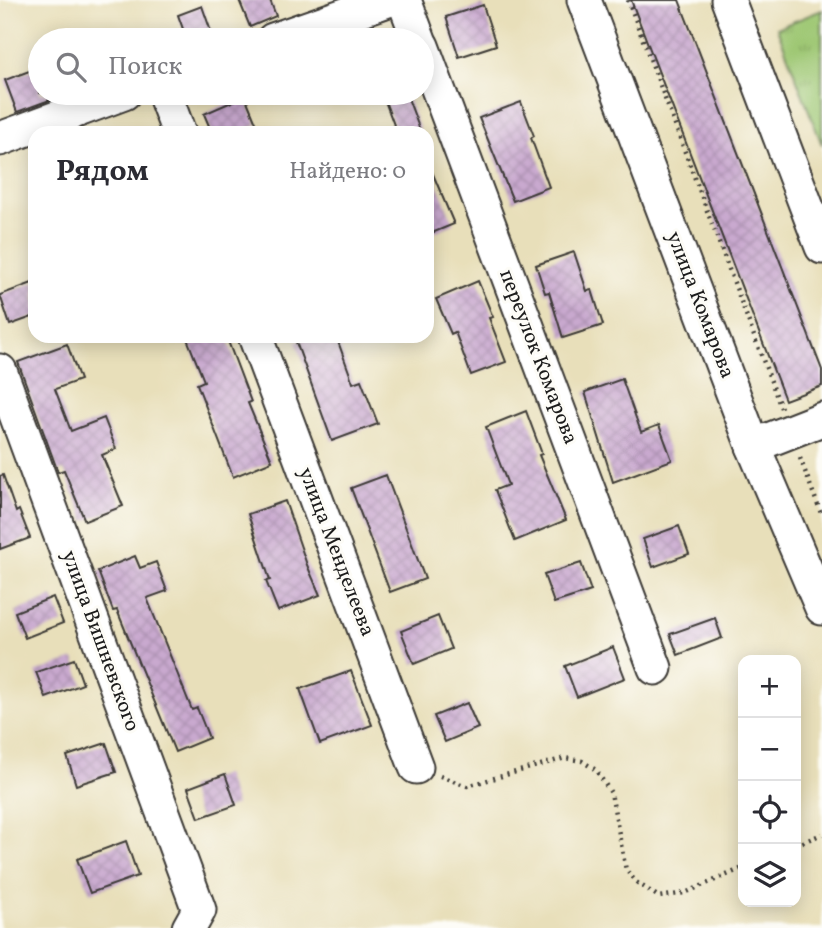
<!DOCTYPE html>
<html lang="ru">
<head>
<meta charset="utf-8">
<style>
	:root { --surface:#fff; --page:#f2f2f3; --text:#2b2b33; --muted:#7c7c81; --line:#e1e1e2 }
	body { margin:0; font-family:Vollkorn,serif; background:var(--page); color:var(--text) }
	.controls { position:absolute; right:21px; bottom:21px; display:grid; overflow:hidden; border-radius:14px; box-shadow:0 4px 18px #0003 }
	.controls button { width:63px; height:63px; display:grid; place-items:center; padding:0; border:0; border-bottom:2px solid var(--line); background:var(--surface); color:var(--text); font:35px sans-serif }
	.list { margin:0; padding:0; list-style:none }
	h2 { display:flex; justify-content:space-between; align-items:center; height:91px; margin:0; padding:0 28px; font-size:30px }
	h2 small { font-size:23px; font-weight:400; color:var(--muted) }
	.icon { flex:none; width:38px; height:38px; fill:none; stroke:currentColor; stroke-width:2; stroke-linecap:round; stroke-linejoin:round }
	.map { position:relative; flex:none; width:822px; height:928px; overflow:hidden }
	.search { position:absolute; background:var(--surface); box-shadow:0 4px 18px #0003; left:28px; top:28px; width:406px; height:77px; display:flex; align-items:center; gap:18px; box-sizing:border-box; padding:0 24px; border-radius:38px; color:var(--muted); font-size:26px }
	.panel { position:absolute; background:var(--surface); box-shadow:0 4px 18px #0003; left:28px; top:126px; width:406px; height:217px; border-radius:21px }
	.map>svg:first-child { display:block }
	.park { fill:url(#park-tufts); stroke:#5d7248; stroke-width:2 }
	.building { fill:url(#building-cross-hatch) }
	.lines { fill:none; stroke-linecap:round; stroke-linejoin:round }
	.minor-casing { stroke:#3b3934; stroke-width:37 }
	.path { stroke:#3b3934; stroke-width:4.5; stroke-dasharray:2 5; stroke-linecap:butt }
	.minor { stroke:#fff; stroke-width:33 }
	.labels { text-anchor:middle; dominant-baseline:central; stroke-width:6; stroke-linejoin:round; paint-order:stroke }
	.street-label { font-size:21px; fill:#1c1c1c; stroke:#fdfcf7 }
</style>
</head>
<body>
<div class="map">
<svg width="822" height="928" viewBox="0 0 822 928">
	<defs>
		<pattern id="park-tufts" width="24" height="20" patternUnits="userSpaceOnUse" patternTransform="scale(1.75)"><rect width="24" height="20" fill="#9ec773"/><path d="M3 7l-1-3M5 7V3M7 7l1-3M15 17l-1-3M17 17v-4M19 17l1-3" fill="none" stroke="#88aa63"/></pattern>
		<pattern id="building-cross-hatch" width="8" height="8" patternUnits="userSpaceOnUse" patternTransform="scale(1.75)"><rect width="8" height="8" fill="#c9a9cf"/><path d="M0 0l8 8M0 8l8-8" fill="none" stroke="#ac91b1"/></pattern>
	</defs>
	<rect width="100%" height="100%" fill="#fdfcf7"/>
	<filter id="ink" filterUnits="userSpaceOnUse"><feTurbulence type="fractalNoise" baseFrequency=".0143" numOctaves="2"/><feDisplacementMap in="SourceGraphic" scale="14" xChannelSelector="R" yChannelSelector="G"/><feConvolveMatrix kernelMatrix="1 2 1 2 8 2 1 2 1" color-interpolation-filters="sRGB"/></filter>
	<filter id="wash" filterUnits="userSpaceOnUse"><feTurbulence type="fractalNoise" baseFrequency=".00686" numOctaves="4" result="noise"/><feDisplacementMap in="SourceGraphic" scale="28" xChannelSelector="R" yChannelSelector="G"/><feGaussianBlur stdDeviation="1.57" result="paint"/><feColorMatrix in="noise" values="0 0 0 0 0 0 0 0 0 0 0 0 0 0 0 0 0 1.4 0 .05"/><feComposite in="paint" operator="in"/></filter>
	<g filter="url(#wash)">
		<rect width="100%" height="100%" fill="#e8dfba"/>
		<polygon class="park" points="822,10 822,145 777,28"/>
		<g id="blocks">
			<g class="building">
				<polygon points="239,0 270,0 276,16 250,27"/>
				<polygon points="631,0 679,0 822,370 822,386 785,400"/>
				<polygon points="483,5 496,45 459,57 446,17"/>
				<polygon points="202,6 214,40 187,40 178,15"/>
				<polygon points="40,67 40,93 69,93 17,112 5,80"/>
				<polygon points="382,93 406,93 421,133 397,133"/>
				<polygon points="245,96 257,125 239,133 212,133 204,114"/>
				<polygon points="521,102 534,136 531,138 549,187 513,201 479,118"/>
				<polygon points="427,160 454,224 427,235"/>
				<polygon points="574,252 587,291 592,290 603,325 563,338 549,292 545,293 536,265"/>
				<polygon points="478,281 493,317 489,318 506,362 471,375 455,332 451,334 436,299"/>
				<polygon points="35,282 35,316 10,325 0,295"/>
				<polygon points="186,336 226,336 251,402 248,403 272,461 233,477 197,384 204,381"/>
				<polygon points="312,336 336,336 353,383 361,380 378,424 332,441 296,342"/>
				<polygon points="67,344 80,380 55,389 71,431 104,418 116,449 102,455 123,506 85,521 64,470 58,472 18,362"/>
				<polygon points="622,379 641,432 659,425 672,460 613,482 585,392"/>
				<polygon points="526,411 542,454 539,455 566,520 515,541 495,490 508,485 486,427"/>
				<polygon points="3,475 16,512 19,510 30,538 0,549 0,476"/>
				<polygon points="386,475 425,579 390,592 351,488"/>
				<polygon points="285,501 307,565 320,595 278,611 266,581 270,580 248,514"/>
				<polygon points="679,526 689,554 653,567 643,539"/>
				<polygon points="135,556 140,568 156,562 167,591 147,598 192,710 197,708 209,738 175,752 117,610 113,611 98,571"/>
				<polygon points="581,563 591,591 554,603 544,575"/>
				<polygon points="53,597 63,623 25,638 15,612"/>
				<polygon points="438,616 451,649 414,664 401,631"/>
				<polygon points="715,618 722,638 678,655 670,634"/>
				<polygon points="613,647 625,678 577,697 565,666"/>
				<polygon points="74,659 83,684 46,698 36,672"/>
				<polygon points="351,671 372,725 320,744 300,689"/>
				<polygon points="467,703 478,728 445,742 434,716"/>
				<polygon points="106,743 116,772 76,785 67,756"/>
				<polygon points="225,774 236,805 199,818 188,788"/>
				<polygon points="126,841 138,876 90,893 77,859"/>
			</g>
		</g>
	</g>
	<g filter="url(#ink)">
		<use href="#blocks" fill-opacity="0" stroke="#3b3934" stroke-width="2"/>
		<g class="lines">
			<g class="minor-casing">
				<g id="minor">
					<polyline points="404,0 419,40"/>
					<polyline points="584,0 753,446 822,608"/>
					<polyline points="728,0 822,247"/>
					<polyline points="273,40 388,0"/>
					<polyline points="422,46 655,668"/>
					<polyline points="164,93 179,133"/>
					<polyline points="0,139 124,93"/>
					<polyline points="255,336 416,767"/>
					<polyline points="0,371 199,910 189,928"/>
					<polyline points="753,446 822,419"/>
				</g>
			</g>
			<g class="path">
				<polyline points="628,0 781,408"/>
				<polyline points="800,458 822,516"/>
				<polyline points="440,776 467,786 565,758 582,761 596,770 611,793 626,870 636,882 659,897 685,893 743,868"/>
				<polyline points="796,845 822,834"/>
			</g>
			<use href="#minor" class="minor"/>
		</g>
	</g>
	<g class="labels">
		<g class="street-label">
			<text transform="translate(700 305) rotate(69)">улица Комарова</text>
			<text transform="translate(538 357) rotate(69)">переулок Комарова</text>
			<text transform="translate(336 552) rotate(69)">улица Менделеева</text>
			<text transform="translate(100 641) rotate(70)">улица Вишневского</text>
		</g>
	</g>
</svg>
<div class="controls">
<button>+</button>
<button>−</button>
<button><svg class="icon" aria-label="locate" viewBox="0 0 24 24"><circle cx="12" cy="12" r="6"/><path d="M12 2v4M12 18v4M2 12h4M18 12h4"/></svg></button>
<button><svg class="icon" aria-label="layers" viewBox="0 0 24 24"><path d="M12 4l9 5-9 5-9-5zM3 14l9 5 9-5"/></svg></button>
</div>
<div class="search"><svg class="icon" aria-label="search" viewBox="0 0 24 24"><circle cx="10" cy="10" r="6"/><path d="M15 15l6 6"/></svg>Поиск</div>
<section class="panel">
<h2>Рядом<small>Найдено: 0</small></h2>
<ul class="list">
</ul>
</section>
</div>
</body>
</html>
